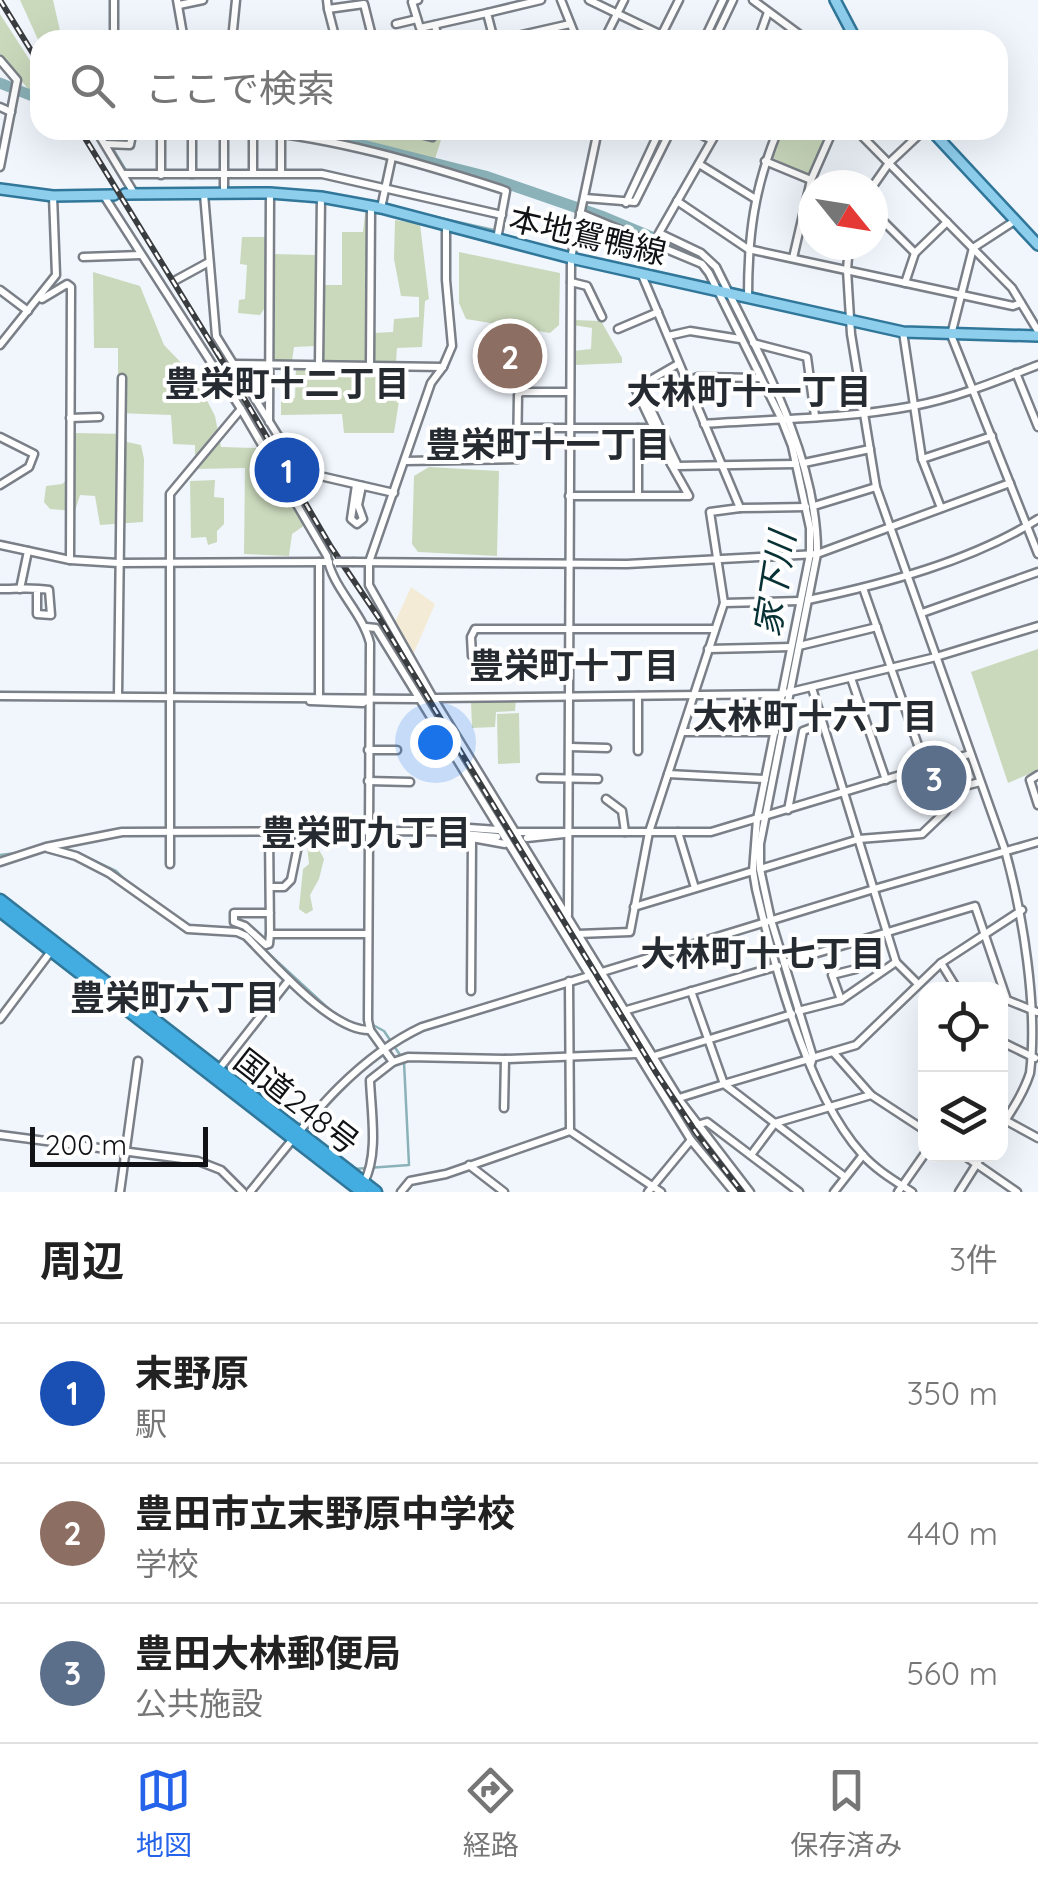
<!DOCTYPE html>
<html lang="ja">
<head>
<meta charset="utf-8">
<style>
	:root { --surface:#fff; --page:#f6f6f6; --text:#222; --muted:#767676; --line:#e0e0e0; --accent:#2563eb }
	body { margin:0; font-family:Quicksand,"Noto Sans JP",sans-serif; background:var(--page); color:var(--text) }
	.controls { position:absolute; right:30px; bottom:30px; display:grid; overflow:hidden; border-radius:20px; box-shadow:0 10px 40px #0002 }
	.controls button { width:90px; height:90px; display:grid; place-items:center; padding:0; border:0; border-bottom:2px solid var(--line); background:var(--surface); color:var(--text); font:50px sans-serif }
	.compass { position:absolute; left:798px; top:170px; width:90px; height:90px; border-radius:50%; background:var(--surface); box-shadow:0 10px 40px #0002; rotate:120deg }
	.scale { position:absolute; left:30px; bottom:25px; width:178px; box-sizing:border-box; padding-left:10px; border:5px solid #101215; border-top:0; font-size:28px; line-height:35px; white-space:nowrap; color:#101215; -webkit-text-stroke:8px #fff; paint-order:stroke }
	.you { position:absolute; left:435px; top:742px; width:35px; height:35px; margin:-25px; border:8px solid #fff; border-radius:50%; background:#1a73e8; box-shadow:0 0 0 15px #1a73e833 }
	.badge { display:grid; place-items:center; width:65px; height:65px; border-radius:50%; background:var(--accent); color:#fff; font-size:32px; font-weight:700 }
	.pin { position:absolute; translate:-50% -50%; border:5px solid #fff; box-shadow:0 2px 10px #0006 }
	.list { margin:0; padding:0; list-style:none }
	h2 { display:flex; justify-content:space-between; align-items:center; height:130px; margin:0; padding:0 40px; font-size:42px }
	h2 small { font-size:32px; font-weight:400; color:var(--muted) }
	.list li { display:grid; grid-template-columns:65px 1fr auto; gap:30px; align-items:center; box-sizing:border-box; height:140px; padding:0 40px; border-top:2px solid var(--line) }
	.list b { display:block; font-size:38px; white-space:nowrap }
	.list p { margin:0; font-size:32px; white-space:nowrap; color:var(--muted) }
	.list em { font-size:32px; font-style:normal; color:var(--muted) }
	.icon { flex:none; width:55px; height:55px; fill:none; stroke:currentColor; stroke-width:2; stroke-linecap:round; stroke-linejoin:round }
	.map { position:relative; flex:none; width:1038px; height:1192px; overflow:hidden }
	.search { position:absolute; background:var(--surface); box-shadow:0 10px 40px #0002; left:30px; right:30px; top:30px; height:110px; display:flex; align-items:center; gap:25px; box-sizing:border-box; padding:0 35px; border-radius:30px; color:var(--muted); font-size:38px }
	.sheet { height:550px; background:var(--surface) }
	nav { display:flex; justify-content:space-around; align-items:center; box-sizing:border-box; height:140px; border-top:2px solid var(--line); background:var(--surface); font-size:28px; color:var(--muted) }
	nav a { display:grid; justify-items:center; gap:5px }
	nav .on { color:var(--accent) }
	.map>svg:first-child { display:block }
	.industrial { fill:#f4ebd6 }
	.green { fill:#cad9bc }
	.lines { fill:none; stroke-linecap:round; stroke-linejoin:round }
	.stream { stroke:#8ab2b8; stroke-width:2.5 }
	.river { stroke:#8ab2b8; stroke-width:11 }
	.minor-casing { stroke:#7b8088; stroke-width:11 }
	.major-casing { stroke:#31779a; stroke-width:14 }
	.highway-casing { stroke:#31779a; stroke-width:15 }
	.minor { stroke:#fff; stroke-width:6 }
	.major { stroke:#8eceed; stroke-width:9 }
	.highway { stroke:#43ade1; stroke-width:10 }
	.rail-casing { stroke:#3a3d40; stroke-width:6 }
	.rail { stroke:#fff; stroke-width:2.5; stroke-dasharray:8; stroke-linecap:butt }
	.minor-bridge-casing { stroke:#7b8088; stroke-width:11; stroke-linecap:butt }
	.minor-bridge { stroke:#fff; stroke-width:6 }
	.labels { text-anchor:middle; dominant-baseline:central; stroke-width:8; stroke-linejoin:round; paint-order:stroke }
	.street-label { font-size:32px; fill:#101215; stroke:#fff }
	.neighbourhood-label { font-size:35px; font-weight:bold; fill:#262b31; stroke:#fff }
	.water-label { font-size:35px; font-style:italic; fill:#083136; stroke:#fff }
</style>
</head>
<body>
<div class="map">
<svg width="1038" height="1192" viewBox="0 0 1038 1192">
	<rect width="100%" height="100%" fill="#f1f6fd"/>
	<polygon class="industrial" points="411,587 435,604 413,655 395,622"/>
	<g class="green">
		<polygon points="20,0 53,0 61,35 59,40 40,40 40,44"/>
		<polygon points="0,14 40,76 40,90 28,89 0,54"/>
		<polygon points="311,130 391,130 441,140 435,159"/>
		<polygon points="781,130 829,130 811,173 807,175 771,157"/>
		<polygon points="369,212 369,362 321,362 322,285 342,285 342,232 363,232 365,213"/>
		<polygon points="395,220 420,224 429,299 425,301 422,347 397,348 396,362 373,361 373,333 393,332 394,319 419,317 419,297 401,296 394,259"/>
		<polygon points="242,237 267,237 267,305 260,315 238,313 239,300 245,299 247,265 240,264"/>
		<polygon points="459,252 560,273 559,325 550,333 466,319 459,303"/>
		<polygon points="274,254 315,255 316,346 294,347 292,361 274,360"/>
		<polygon points="93,272 140,286 164,345 195,377 215,416 221,447 260,448 305,525 292,534 289,556 244,554 245,468 195,469 195,445 173,444 171,415 118,413 118,348 94,348"/>
		<polygon points="573,320 601,321 622,358 622,363 576,365 573,351 591,349 592,328 573,325"/>
		<polygon points="383,369 399,401 394,433 344,433 342,414 281,415 281,400 295,398 296,370"/>
		<polygon points="75,433 126,434 127,442 141,445 144,459 143,522 100,525 95,496 80,495 75,511 50,509 44,502 46,486 62,484 74,475"/>
		<polygon points="429,467 499,471 497,556 418,552 412,544 414,476"/>
		<polygon points="215,480 214,497 224,498 224,524 217,531 217,542 208,545 206,537 191,538 190,481"/>
		<polygon points="1038,649 1038,770 1008,783 971,672"/>
		<polygon points="516,700 515,711 496,712 495,727 472,728 471,702"/>
		<polygon points="519,713 520,763 498,764 497,714"/>
		<polygon points="311,835 322,838 317,846 324,859 319,879 310,895 313,910 306,914 299,909 303,869 309,864 307,845"/>
	</g>
	<g class="lines">
		<g class="stream">
			<polyline points="102,130 109,142"/>
			<polyline points="113,149 127,172"/>
			<polyline points="285,190 317,192"/>
			<polyline points="354,199 494,230"/>
			<polyline points="77,853 116,871 129,884"/>
			<polyline points="0,855 24,852"/>
			<polyline points="189,925 240,929 245,933"/>
			<polyline points="255,941 330,1010"/>
			<polyline points="373,1025 384,1031 400,1055"/>
			<polyline points="354,1169 409,1165 404,1062"/>
		</g>
		<g class="river">
			<polyline points="0,83 40,99"/>
			<polyline points="303,130 485,176 604,217 700,257 712,272 787,424"/>
			<polyline points="800,461 810,506"/>
			<polyline points="768,781 812,560 814,534"/>
			<polyline points="756,859 764,908 808,1052"/>
		</g>
		<g class="minor-casing">
			<g id="minor">
				<polyline points="114,0 114,40"/>
				<polyline points="177,0 184,40"/>
				<polyline points="327,0 328,9 364,4 373,40"/>
				<polyline points="418,0 412,2 420,28 487,13"/>
				<polyline points="561,0 577,40"/>
				<polyline points="589,0 672,40"/>
				<polyline points="753,0 807,40"/>
				<polyline points="179,5 203,0"/>
				<polyline points="328,9 336,40"/>
				<polyline points="396,24 417,19"/>
				<polyline points="435,25 438,40"/>
				<polyline points="232,40 236,0"/>
				<polyline points="262,40 273,37 274,40"/>
				<polyline points="494,40 487,13 541,0"/>
				<polyline points="500,40 570,24"/>
				<polyline points="604,40 624,0"/>
				<polyline points="659,40 679,0"/>
				<polyline points="704,40 723,0"/>
				<polyline points="714,40 733,0"/>
				<polyline points="758,40 768,12"/>
				<polyline points="0,60 17,80 0,167"/>
				<polyline points="0,107 11,112"/>
				<polyline points="96,130 134,193"/>
				<polyline points="224,130 224,194"/>
				<path d="M247,130C333,137 420,163 501,189L506,191L497,239"/>
				<polyline points="253,130 253,173"/>
				<polyline points="404,130 432,137 435,130"/>
				<polyline points="692,130 712,140"/>
				<path d="M718,130L659,233L701,253L716,267C758,353 818,456 817,554L760,844V869L771,920L813,1057L811,1064"/>
				<polyline points="856,130 1012,288 1038,331"/>
				<polyline points="281,134 281,173"/>
				<polyline points="105,144 130,145 133,130"/>
				<polyline points="765,161 811,180"/>
				<polyline points="699,164 754,198"/>
				<polyline points="124,174 322,174 502,215"/>
				<polyline points="192,174 192,130"/>
				<polyline points="161,175 161,130"/>
				<polyline points="873,186 889,163 924,130"/>
				<polyline points="204,194 216,336 298,468 307,473 394,493"/>
				<path d="M104,196L241,409L327,556C332,588 362,611 370,643L368,1020L370,1030L393,1062"/>
				<polyline points="585,198 635,202 671,130"/>
				<polyline points="677,201 748,249 1013,306 1021,303"/>
				<polyline points="626,203 660,130"/>
				<polyline points="381,208 392,157"/>
				<polyline points="873,211 915,253"/>
				<path d="M580,213L702,264L709,273L781,418L792,446L810,528V554L757,819L753,871L756,889C774,966 809,1096 862,1154C876,1170 895,1181 912,1192"/>
				<polyline points="1016,220 973,248 951,335 1038,554"/>
				<polyline points="446,226 446,280 452,346 443,367 431,383 369,562 369,585 433,698 681,1102 750,1192"/>
				<path d="M849,245L847,270L851,334L876,487L1005,850C1023,915 1038,1007 1030,1073C1024,1092 1012,1111 1000,1128"/>
				<polyline points="83,257 141,255"/>
				<polyline points="793,258 811,180 833,130"/>
				<polyline points="176,280 209,262"/>
				<polyline points="571,282 587,286 602,317"/>
				<polyline points="905,283 915,253 947,222"/>
				<polyline points="0,290 28,311"/>
				<polyline points="39,297 42,299 67,284 71,287 70,560"/>
				<path d="M748,297C748,235 754,188 778,130"/>
				<polyline points="618,329 658,312"/>
				<polyline points="903,332 922,459 941,508"/>
				<polyline points="668,336 690,331 740,339"/>
				<polyline points="753,343 807,357 815,416"/>
				<polyline points="0,345 56,275 53,196"/>
				<polyline points="233,364 443,367"/>
				<polyline points="370,364 371,207"/>
				<polyline points="678,364 640,386 678,466 796,464"/>
				<polyline points="319,365 321,197"/>
				<polyline points="1016,373 1038,427"/>
				<polyline points="685,382 698,377 760,378"/>
				<polyline points="634,386 671,464"/>
				<polyline points="70,418 99,417"/>
				<polyline points="269,422 270,193"/>
				<path d="M704,424C773,419 845,419 913,406C956,398 997,381 1038,365"/>
				<polyline points="517,428 653,428"/>
				<polyline points="638,428 638,495"/>
				<polyline points="0,437 34,454 29,467 0,485"/>
				<polyline points="922,459 992,436"/>
				<polyline points="405,461 517,459 518,395 521,392 570,392"/>
				<polyline points="804,463 870,449"/>
				<polyline points="356,485 351,519 357,524 363,519 358,505 362,486"/>
				<polyline points="569,496 689,496 671,464 676,462"/>
				<polyline points="814,506 876,487"/>
				<polyline points="740,508 806,507"/>
				<polyline points="0,545 70,560 118,563 329,562"/>
				<polyline points="319,562 319,694"/>
				<polyline points="354,562 627,564 817,554 1010,483"/>
				<polyline points="863,588 926,768"/>
				<path d="M0,589C16,589 33,587 49,590L51,615L37,614V589"/>
				<polyline points="20,589 28,551"/>
				<path d="M808,600C884,584 972,561 1038,519"/>
				<polyline points="724,603 800,601"/>
				<polyline points="922,613 1038,572"/>
				<polyline points="366,627 376,628 691,1140 734,1192"/>
				<polyline points="799,646 877,627"/>
				<polyline points="708,649 791,647"/>
				<polyline points="472,656 471,637 475,629 714,629"/>
				<polyline points="851,678 886,780"/>
				<polyline points="812,688 896,962 918,984"/>
				<polyline points="0,696 418,699"/>
				<polyline points="118,696 122,378"/>
				<polyline points="435,698 782,694 936,657 1038,626"/>
				<polyline points="310,701 363,703 366,701"/>
				<polyline points="682,732 775,732"/>
				<polyline points="570,747 607,748"/>
				<polyline points="368,750 397,750"/>
				<polyline points="638,751 638,696"/>
				<polyline points="920,770 928,795"/>
				<polyline points="668,774 765,779"/>
				<polyline points="1038,775 1030,780 1038,805"/>
				<polyline points="541,778 598,779"/>
				<polyline points="368,781 410,782"/>
				<polyline points="606,799 622,811 625,832"/>
				<polyline points="788,810 803,731 822,724"/>
				<polyline points="435,829 441,826 498,830"/>
				<polyline points="269,831 270,934 269,944 266,945 245,926 234,922 234,913 270,913"/>
				<polyline points="439,832 505,844"/>
				<polyline points="518,832 711,832 970,754"/>
				<polyline points="678,832 695,888"/>
				<polyline points="527,838 564,834"/>
				<path d="M47,848L76,856L109,873L188,929L237,932L246,936C272,962 332,1032 370,1030"/>
				<polyline points="0,862 46,847 122,832 431,831 497,837"/>
				<polyline points="170,864 170,494 241,409"/>
				<polyline points="760,869 859,839 922,834 945,812 961,787 980,782"/>
				<polyline points="270,887 284,887 291,880 301,831"/>
				<polyline points="634,907 753,871"/>
				<polyline points="568,915 571,258 598,130"/>
				<polyline points="270,934 368,934"/>
				<polyline points="578,934 630,932 649,832 724,603 710,512 740,508 642,275"/>
				<polyline points="784,963 975,906 1007,1000 1037,1012"/>
				<polyline points="941,963 957,989"/>
				<polyline points="569,981 570,1130"/>
				<polyline points="471,991 472,839"/>
				<polyline points="691,991 724,1084 856,1045 941,963 1022,910"/>
				<polyline points="841,1000 832,975 856,969"/>
				<polyline points="627,1010 778,966"/>
				<polyline points="798,1011 841,1000 896,962"/>
				<polyline points="0,1019 52,950"/>
				<polyline points="1000,1041 1035,1058"/>
				<polyline points="833,1052 871,1095 926,1131"/>
				<polyline points="654,1056 792,1014"/>
				<polyline points="219,1069 289,980"/>
				<polyline points="679,1098 724,1084 845,1177"/>
				<polyline points="504,1108 505,1059"/>
				<polyline points="1005,1120 1038,1138"/>
				<polyline points="697,1125 707,1122 799,1192"/>
				<polyline points="570,1131 661,1192"/>
				<polyline points="0,1135 198,1161 221,1170 243,1192"/>
				<polyline points="962,1154 1017,1192"/>
				<polyline points="751,1155 775,1123 871,1095"/>
				<polyline points="469,1165 504,1192"/>
				<path d="M364,1182C379,1155 371,1110 370,1080L393,1062L408,1057L505,1059L636,1054"/>
				<polyline points="120,1192 138,1061"/>
				<path d="M250,1192C301,1130 348,1062 422,1027L874,889L1038,842"/>
				<polyline points="401,1192 410,1181 446,1174 570,1131"/>
				<polyline points="648,1192 691,1140"/>
				<polyline points="834,1192 863,1155"/>
				<polyline points="898,1192 926,1152"/>
				<polyline points="959,1192 983,1154"/>
			</g>
		</g>
		<g class="major-casing">
			<g id="major">
				<polyline points="835,0 856,40"/>
				<polyline points="931,130 1038,245"/>
				<polyline points="0,189 53,196 114,195"/>
				<polyline points="125,194 270,193 321,197 381,208 571,258 903,332 1038,336"/>
			</g>
		</g>
		<g class="highway-casing">
			<g id="highway">
				<polyline points="0,900 376,1192"/>
				<polyline points="0,911 362,1192"/>
			</g>
		</g>
		<use href="#minor" class="minor"/>
		<use href="#major" class="major"/>
		<use href="#highway" class="highway"/>
		<g class="rail-casing">
			<g id="rail">
				<polyline points="0,0 40,65"/>
				<polyline points="80,130 222,361"/>
				<polyline points="217,352 331,547 383,624 655,1071 697,1134 742,1192"/>
			</g>
		</g>
		<use href="#rail" class="rail"/>
		<g class="minor-bridge-casing">
			<polyline id="minor-bridge" points="336,562 354,562"/>
		</g>
		<use href="#minor-bridge" class="minor-bridge"/>
	</g>
	<g class="labels">
		<g class="street-label">
			<text transform="translate(588 235) rotate(13)">本地鴛鴨線</text>
			<text transform="translate(297 1101) rotate(38)">国道248号</text>
		</g>
		<g class="neighbourhood-label">
			<text x="287" y="383">豊栄町十二丁目</text>
			<text x="749" y="391">大林町十一丁目</text>
			<text x="548" y="444">豊栄町十一丁目</text>
			<text x="574" y="665">豊栄町十丁目</text>
			<text x="815" y="716">大林町十六丁目</text>
			<text x="366" y="832">豊栄町九丁目</text>
			<text x="763" y="953">大林町十七丁目</text>
			<text x="175" y="997">豊栄町六丁目</text>
		</g>
		<g class="water-label">
			<text transform="translate(774 584) rotate(-81)">家下川</text>
		</g>
	</g>
</svg>
<div class="controls">
<button><svg class="icon" aria-label="locate" viewBox="0 0 24 24"><circle cx="12" cy="12" r="6"/><path d="M12 2v4M12 18v4M2 12h4M18 12h4"/></svg></button>
<button><svg class="icon" aria-label="layers" viewBox="0 0 24 24"><path d="M12 4l9 5-9 5-9-5zM3 14l9 5 9-5"/></svg></button>
</div>
<svg class="compass" viewBox="-18 -18 36 36"><path d="M0-13l5 13h-10z" fill="#e53935"/><path d="M0 13l5-13h-10z" fill="#767676"/></svg>
<div class="scale">200 m</div>
<div class="you"></div>
<div class="pin badge" style="left:287px;top:470px;background:#1a4fb4">1</div>
<div class="pin badge" style="left:510px;top:356px;background:#8d6e63">2</div>
<div class="pin badge" style="left:934px;top:778px;background:#5c6f8a">3</div>
<div class="search"><svg class="icon" aria-label="search" viewBox="0 0 24 24"><circle cx="10" cy="10" r="6"/><path d="M15 15l6 6"/></svg>ここで検索</div>
</div>
<section class="sheet">
<h2>周辺<small>3件</small></h2>
<ul class="list">
<li><span class="badge" style="background:#1a4fb4">1</span><div><b>末野原</b><p>駅</p></div><em>350 m</em></li>
<li><span class="badge" style="background:#8d6e63">2</span><div><b>豊田市立末野原中学校</b><p>学校</p></div><em>440 m</em></li>
<li><span class="badge" style="background:#5c6f8a">3</span><div><b>豊田大林郵便局</b><p>公共施設</p></div><em>560 m</em></li>
</ul>
</section>
<nav>
<a class="on"><svg class="icon" aria-label="map" viewBox="0 0 24 24"><path d="M3 6l6-2 6 2 6-2v14l-6 2-6-2-6 2zM9 4v14M15 6v14"/></svg>地図</a>
<a><svg class="icon" aria-label="directions" viewBox="0 0 24 24"><path d="M12 3l9 9-9 9-9-9zM9 14v-3h6M13 9l2 2-2 2"/></svg>経路</a>
<a><svg class="icon" aria-label="saved" viewBox="0 0 24 24"><path d="M7 4h10v16l-5-4-5 4z"/></svg>保存済み</a>
</nav>
</body>
</html>
